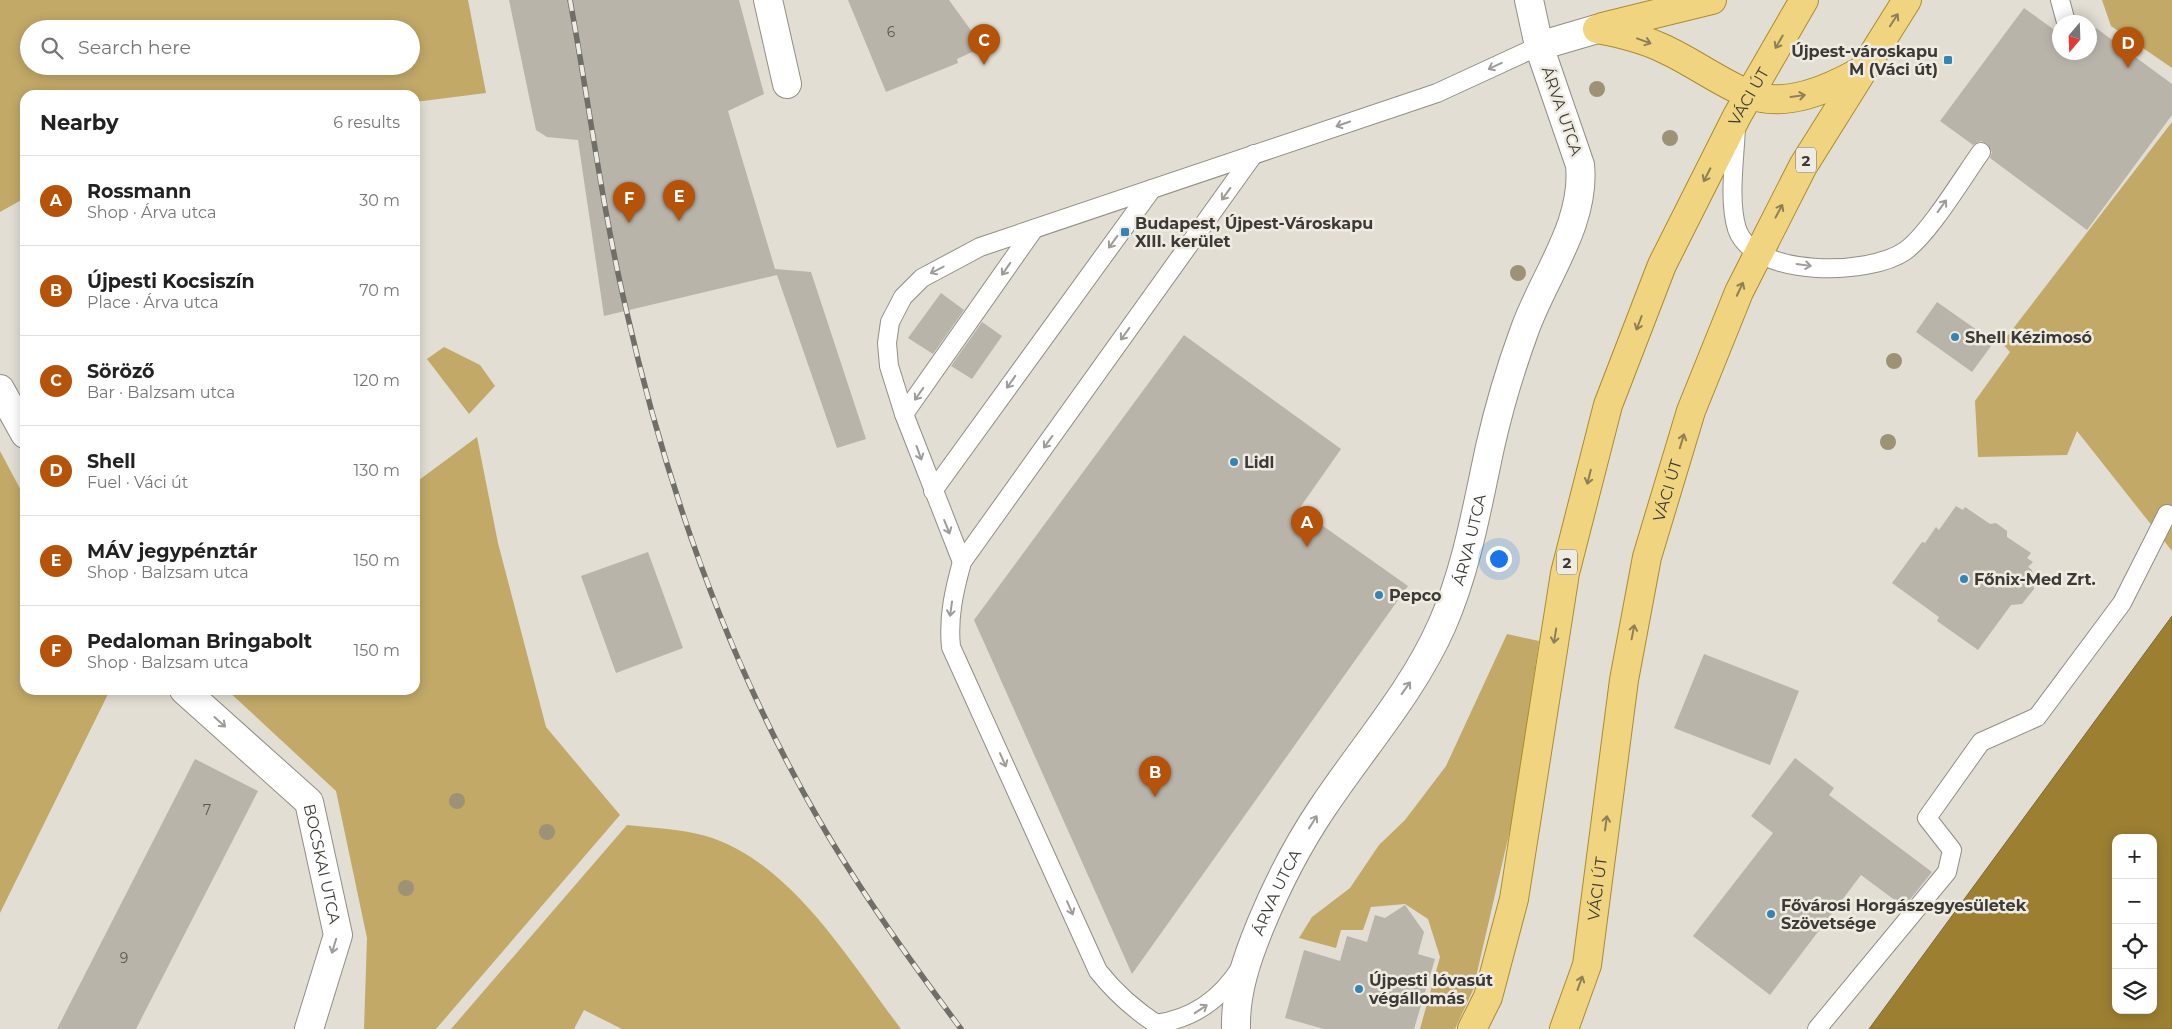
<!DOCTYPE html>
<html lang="en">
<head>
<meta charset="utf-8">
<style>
	:root { --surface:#fff; --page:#f2f2f2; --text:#222; --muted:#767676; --line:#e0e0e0; --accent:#b45309 }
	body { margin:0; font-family:Montserrat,sans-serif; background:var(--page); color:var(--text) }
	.controls { position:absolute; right:15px; bottom:15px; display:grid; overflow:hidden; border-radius:10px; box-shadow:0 2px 12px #0003 }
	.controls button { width:45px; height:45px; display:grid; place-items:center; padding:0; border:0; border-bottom:1px solid var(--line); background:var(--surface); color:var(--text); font:25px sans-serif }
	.compass { position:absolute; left:2052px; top:15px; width:45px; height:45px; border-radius:50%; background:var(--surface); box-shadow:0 2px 12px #0003; rotate:199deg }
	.you { position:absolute; left:1498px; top:558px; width:18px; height:18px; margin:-12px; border:4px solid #fff; border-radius:50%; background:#1a73e8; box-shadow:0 0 0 8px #1a73e833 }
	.badge { display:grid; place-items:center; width:32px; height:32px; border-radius:50%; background:var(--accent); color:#fff; font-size:16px; font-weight:700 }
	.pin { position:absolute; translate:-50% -41px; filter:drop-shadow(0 1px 2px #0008) }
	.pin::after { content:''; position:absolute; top:26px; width:18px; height:15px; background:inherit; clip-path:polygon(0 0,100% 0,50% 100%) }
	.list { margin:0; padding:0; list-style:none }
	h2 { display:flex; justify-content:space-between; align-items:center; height:65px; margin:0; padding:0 20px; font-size:21px }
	h2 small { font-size:16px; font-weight:400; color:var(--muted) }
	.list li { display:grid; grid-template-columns:32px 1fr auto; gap:15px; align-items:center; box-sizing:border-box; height:90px; padding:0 20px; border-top:1px solid var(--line) }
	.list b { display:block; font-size:19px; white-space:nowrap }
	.list p { margin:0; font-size:16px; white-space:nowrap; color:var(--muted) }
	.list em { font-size:16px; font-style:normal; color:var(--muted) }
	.icon { flex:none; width:28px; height:28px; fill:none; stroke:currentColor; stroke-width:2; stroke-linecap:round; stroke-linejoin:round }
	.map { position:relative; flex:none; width:2172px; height:1029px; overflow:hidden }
	.search { position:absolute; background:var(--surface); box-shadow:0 2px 12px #0003; left:20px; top:20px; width:400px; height:55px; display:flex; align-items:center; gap:12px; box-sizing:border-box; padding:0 18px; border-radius:28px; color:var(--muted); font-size:19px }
	.panel { position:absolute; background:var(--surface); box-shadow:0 2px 12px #0003; left:20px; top:90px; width:400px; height:605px; border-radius:15px }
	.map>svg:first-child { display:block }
	.green { fill:#c2a968; fill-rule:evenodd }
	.water { fill:#9c7f31; stroke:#7f6a32; fill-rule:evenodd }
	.building { fill:#b8b4aa }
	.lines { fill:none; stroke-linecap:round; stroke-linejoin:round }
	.lane-casing { stroke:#928e85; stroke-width:20 }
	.street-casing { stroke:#928e85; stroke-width:30 }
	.primary-casing { stroke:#ab8c2e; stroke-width:30 }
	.lane { stroke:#fff; stroke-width:18 }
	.street { stroke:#fff; stroke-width:28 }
	.primary { stroke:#f1d47f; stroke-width:28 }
	.rail-casing { stroke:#706e68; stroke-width:5.5 }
	.rail { stroke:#f0ebe1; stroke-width:4; stroke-dasharray:11; stroke-linecap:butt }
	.tree { fill:#9d9276 }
	.oneway { stroke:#8d7f57 }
	.oneway2 { stroke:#9e9c9a }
	.poi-dot { fill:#3385b5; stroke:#f0ebe1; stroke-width:2 }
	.labels { text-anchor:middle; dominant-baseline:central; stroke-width:5; stroke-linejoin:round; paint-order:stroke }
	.number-label { font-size:14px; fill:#5b5853 }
	.shield { fill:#f0ebe1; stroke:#726f69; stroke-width:1 }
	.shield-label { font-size:15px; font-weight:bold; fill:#3c3a36 }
	.poi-label { font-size:16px; font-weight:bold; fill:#3c3a36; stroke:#f0ebe1; text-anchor:start }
	.street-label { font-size:16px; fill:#3c3a36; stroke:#f0ebe1 }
</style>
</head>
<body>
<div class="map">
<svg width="2172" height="1029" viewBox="0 0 2172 1029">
	<rect width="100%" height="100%" fill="#e2ded4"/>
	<g class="green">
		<path d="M0,0H468L486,93L415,102V95H25V198L0,212ZM29,29H411V66H29Z"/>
		<polygon points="2102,0 2172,0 2172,68 2111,26"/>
		<polygon points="2172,122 2172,551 2077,431 2067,455 1978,457 1975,401 2010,352 2002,343"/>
		<polygon points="444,347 480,365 495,386 469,414 427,359"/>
		<polygon points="477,437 498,543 546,727 620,815 436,1029 364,1029 367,938 336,791 227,690 415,690 415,483"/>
		<polygon points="0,451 25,498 25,690 110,690 0,913"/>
		<polygon points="1507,634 1539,641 1515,808 1473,990 1455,1029 1420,1029 1440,957 1428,919 1405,904 1371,907 1363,930 1341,930 1336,948 1299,938 1312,917 1350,888 1379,845 1405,820 1446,766"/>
		<path d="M627,825C653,828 682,829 706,836C791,861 850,962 901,1029H622L584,1010L574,1029H451Z"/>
	</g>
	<path class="water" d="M2172,616V1029H1869ZM2116,838H2153V1010H2116Z"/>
	<g class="building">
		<polygon points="509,0 739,0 764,94 728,111 743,162 775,269 811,272 866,439 837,448 777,275 604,316 578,140 547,137 536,130"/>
		<polygon points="848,0 949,0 983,47 957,59 958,63 886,92"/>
		<polygon points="2024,8 2060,34 2060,52 2090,52 2090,37 2096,28 2172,84 2172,115 2087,230 1990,158 1992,152 1987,144 1981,141 1973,145 1940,121"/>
		<polygon points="941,293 964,310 933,354 908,338"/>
		<polygon points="1937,302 1994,342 1972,372 1916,332"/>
		<polygon points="982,322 1002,336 972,379 951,366"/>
		<polygon points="1184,335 1341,449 1299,509 1408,586 1132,974 974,620"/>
		<polygon points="1956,506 1963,510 1965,507 1990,524 1996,523 2007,531 2007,537 2031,553 2027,558 2033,562 2028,567 2032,570 2034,589 2022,604 2011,605 1978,650 1937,621 1939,617 1892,583 1922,542 1925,543 1936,527 1939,530"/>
		<polygon points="648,552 683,648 616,673 581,576"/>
		<polygon points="1704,654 1799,691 1770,765 1674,728"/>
		<polygon points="1795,758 1834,788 1829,795 1932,872 1904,907 1861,875 1770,995 1693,936 1773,833 1751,816"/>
		<polygon points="195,759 258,791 136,1029 57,1029"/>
		<polygon points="1405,905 1424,932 1418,954 1435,959 1414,1029 1324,1029 1285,1018 1304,950 1340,961 1347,936 1367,942 1375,915 1385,918"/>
	</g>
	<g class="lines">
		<g class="lane-casing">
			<g id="lane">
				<polyline points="2060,0 2066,22"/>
				<path d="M1736,127C1735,156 1728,201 1737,229C1754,278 1869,276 1905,251C1929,234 1963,177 1981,152"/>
				<polyline points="904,414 1034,229"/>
				<polyline points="933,491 1152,189"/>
				<polyline points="962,562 904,414 889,366 887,343 890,322 903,297 922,278 980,247 1437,93 1539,46"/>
				<path d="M1155,1024C1193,1019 1221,999 1241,967"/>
				<path d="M1164,1029C1138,1013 1117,995 1098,971L951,647C948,617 954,591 962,562L1254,154"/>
				<polyline points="1817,1029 1947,872 1952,850 1927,818 1981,742 2037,717 2122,603 2167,514"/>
			</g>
		</g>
		<g class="street-casing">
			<g id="street">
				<polyline points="768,0 787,84"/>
				<polyline points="1539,46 1597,29"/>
				<polyline points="0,389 25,434"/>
				<path id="s1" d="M184,690L309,802L338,935L309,1029"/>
				<path id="s2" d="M1236,1029C1235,992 1247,958 1261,924C1278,883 1298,844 1323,807C1363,747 1413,691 1442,625C1467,568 1477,507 1490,447C1499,407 1511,367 1525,329C1544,276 1586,223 1580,165L1539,46L1529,0"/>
			</g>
		</g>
		<g class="primary-casing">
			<g id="primary">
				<polyline points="1602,27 1712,0"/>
				<path d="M1597,29C1619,33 1640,38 1660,47C1690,60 1717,81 1748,94C1785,109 1829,89 1861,71"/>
				<path id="s3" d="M1472,1029L1488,997L1514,899L1565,573L1608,405L1662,265L1737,116L1804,0"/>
				<path id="s4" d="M1564,1029L1587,965L1624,680L1647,557L1691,411L1739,292L1803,166L1907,0"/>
			</g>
		</g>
		<use href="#lane" class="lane"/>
		<use href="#street" class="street"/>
		<use href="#primary" class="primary"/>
		<g class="rail-casing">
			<path id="rail" d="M570,0C589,103 602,207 626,309C666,485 728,663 819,820C860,891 912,963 961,1029"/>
		</g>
		<use href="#rail" class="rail"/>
	</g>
	<g class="tree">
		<circle cx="1597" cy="89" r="8"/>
		<circle cx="1670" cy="138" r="8"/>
		<circle cx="1518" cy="273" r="8"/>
		<circle cx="1894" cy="361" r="8"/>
		<circle cx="1888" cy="442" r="8"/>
		<circle cx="457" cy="801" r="8"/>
		<circle cx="547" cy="832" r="8"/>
		<circle cx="406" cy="888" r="8"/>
	</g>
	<defs><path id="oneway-shaft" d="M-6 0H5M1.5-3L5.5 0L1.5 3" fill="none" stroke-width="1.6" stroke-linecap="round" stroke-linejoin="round" transform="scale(1.25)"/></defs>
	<g class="oneway">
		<use href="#oneway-shaft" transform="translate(1894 20) rotate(-57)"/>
		<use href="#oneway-shaft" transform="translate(1644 41) rotate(20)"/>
		<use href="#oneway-shaft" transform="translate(1779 42) rotate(120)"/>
		<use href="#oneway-shaft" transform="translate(1798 96) rotate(-8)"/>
		<use href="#oneway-shaft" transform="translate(1707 175) rotate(117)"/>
		<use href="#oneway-shaft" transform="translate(1779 211) rotate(-62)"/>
		<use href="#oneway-shaft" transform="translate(1740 289) rotate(-65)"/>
		<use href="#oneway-shaft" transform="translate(1639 323) rotate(111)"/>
		<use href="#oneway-shaft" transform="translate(1682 441) rotate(-73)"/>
		<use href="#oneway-shaft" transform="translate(1589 477) rotate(104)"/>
		<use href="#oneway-shaft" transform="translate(1633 632) rotate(-79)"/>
		<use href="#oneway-shaft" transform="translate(1555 636) rotate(99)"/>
		<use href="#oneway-shaft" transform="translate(1606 823) rotate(-82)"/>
		<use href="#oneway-shaft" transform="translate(1580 983) rotate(-70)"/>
	</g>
	<g class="oneway2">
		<use href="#oneway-shaft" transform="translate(1495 66) rotate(155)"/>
		<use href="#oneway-shaft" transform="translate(1343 124) rotate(161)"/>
		<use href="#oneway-shaft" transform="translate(1226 194) rotate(126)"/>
		<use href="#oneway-shaft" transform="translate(1942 206) rotate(-54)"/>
		<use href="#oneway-shaft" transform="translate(1113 242) rotate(126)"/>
		<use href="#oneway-shaft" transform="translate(1804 265) rotate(8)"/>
		<use href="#oneway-shaft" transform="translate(1006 269) rotate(125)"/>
		<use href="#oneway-shaft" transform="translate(937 270) rotate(153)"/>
		<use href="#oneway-shaft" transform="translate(1125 334) rotate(126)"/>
		<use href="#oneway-shaft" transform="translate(1011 382) rotate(125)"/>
		<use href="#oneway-shaft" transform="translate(919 394) rotate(125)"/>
		<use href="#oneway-shaft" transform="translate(1048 442) rotate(126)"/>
		<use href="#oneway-shaft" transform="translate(919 453) rotate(70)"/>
		<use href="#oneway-shaft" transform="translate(947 527) rotate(68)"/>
		<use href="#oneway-shaft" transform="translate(951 609) rotate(98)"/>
		<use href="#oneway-shaft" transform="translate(1406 688) rotate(-55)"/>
		<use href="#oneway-shaft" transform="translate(220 722) rotate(42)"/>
		<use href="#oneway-shaft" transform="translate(1003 760) rotate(66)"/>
		<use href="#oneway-shaft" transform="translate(1313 822) rotate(-58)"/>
		<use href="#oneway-shaft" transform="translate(1070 908) rotate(66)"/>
		<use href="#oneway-shaft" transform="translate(334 946) rotate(107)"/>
		<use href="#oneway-shaft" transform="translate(1201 1009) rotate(-33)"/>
	</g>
	<g class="poi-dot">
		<rect x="1943" y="55" width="10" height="10" rx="2.5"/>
		<rect x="1120" y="227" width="10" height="10" rx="2.5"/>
		<circle cx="1955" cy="337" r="5"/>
		<circle cx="1234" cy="462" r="5"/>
		<circle cx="1964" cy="579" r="5"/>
		<circle cx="1379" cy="595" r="5"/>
		<circle cx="1771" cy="914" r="5"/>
		<circle cx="1359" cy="989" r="5"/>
	</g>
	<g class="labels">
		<g class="number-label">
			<text x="891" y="32">6</text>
			<text x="207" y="810">7</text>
			<text x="124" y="958">9</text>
		</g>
		<g class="shield">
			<rect x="1796" y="147.5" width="20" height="25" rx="4"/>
			<rect x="1557" y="549.5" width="20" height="25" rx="4"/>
		</g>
		<g class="shield-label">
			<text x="1806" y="160">2</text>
			<text x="1567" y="562">2</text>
		</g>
		<g class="poi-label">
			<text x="1938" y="51" text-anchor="end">Újpest-városkapu<tspan x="1938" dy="18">M (Váci út)</tspan></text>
			<text x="1135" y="223">Budapest, Újpest-Városkapu<tspan x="1135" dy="18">XIII. kerület</tspan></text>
			<text x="1965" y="337">Shell Kézimosó</text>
			<text x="1244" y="462">Lidl</text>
			<text x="1974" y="579">Főnix-Med Zrt.</text>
			<text x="1389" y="595">Pepco</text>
			<text x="1781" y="905">Fővárosi Horgászegyesületek<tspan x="1781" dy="18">Szövetsége</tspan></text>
			<text x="1369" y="980">Újpesti lóvasút<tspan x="1369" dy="18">végállomás</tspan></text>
		</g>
		<g class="street-label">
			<text stroke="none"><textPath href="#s3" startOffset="980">VÁCI ÚT</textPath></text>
			<text transform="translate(1562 111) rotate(71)">ÁRVA UTCA</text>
			<text stroke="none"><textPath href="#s4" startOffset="550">VÁCI ÚT</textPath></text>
			<text stroke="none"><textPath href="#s2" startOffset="549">ÁRVA UTCA</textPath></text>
			<text stroke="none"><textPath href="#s1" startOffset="231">BOCSKAI UTCA</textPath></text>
			<text stroke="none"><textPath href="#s4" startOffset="145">VÁCI ÚT</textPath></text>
			<text stroke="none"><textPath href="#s2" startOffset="144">ÁRVA UTCA</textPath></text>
		</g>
	</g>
</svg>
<div class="controls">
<button>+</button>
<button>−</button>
<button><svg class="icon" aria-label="locate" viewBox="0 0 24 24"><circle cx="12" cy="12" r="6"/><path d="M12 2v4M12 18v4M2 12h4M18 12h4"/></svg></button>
<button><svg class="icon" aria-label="layers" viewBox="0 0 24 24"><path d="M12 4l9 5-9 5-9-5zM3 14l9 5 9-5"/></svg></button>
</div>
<svg class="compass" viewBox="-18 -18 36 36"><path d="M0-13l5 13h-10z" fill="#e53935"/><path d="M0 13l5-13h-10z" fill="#767676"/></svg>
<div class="you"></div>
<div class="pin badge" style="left:1307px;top:547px">A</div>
<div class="pin badge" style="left:1155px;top:797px">B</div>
<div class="pin badge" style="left:984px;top:65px">C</div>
<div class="pin badge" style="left:2128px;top:68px">D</div>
<div class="pin badge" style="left:679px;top:221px">E</div>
<div class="pin badge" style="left:629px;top:223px">F</div>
<div class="search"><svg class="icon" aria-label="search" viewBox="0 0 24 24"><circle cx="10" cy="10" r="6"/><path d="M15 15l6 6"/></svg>Search here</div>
<section class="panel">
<h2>Nearby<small>6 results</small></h2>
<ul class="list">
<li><span class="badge">A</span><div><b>Rossmann</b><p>Shop · Árva utca</p></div><em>30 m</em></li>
<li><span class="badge">B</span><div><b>Újpesti Kocsiszín</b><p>Place · Árva utca</p></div><em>70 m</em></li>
<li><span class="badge">C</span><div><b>Söröző</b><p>Bar · Balzsam utca</p></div><em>120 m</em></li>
<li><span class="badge">D</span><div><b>Shell</b><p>Fuel · Váci út</p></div><em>130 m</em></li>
<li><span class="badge">E</span><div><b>MÁV jegypénztár</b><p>Shop · Balzsam utca</p></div><em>150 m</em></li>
<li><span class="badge">F</span><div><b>Pedaloman Bringabolt</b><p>Shop · Balzsam utca</p></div><em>150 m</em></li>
</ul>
</section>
</div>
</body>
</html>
